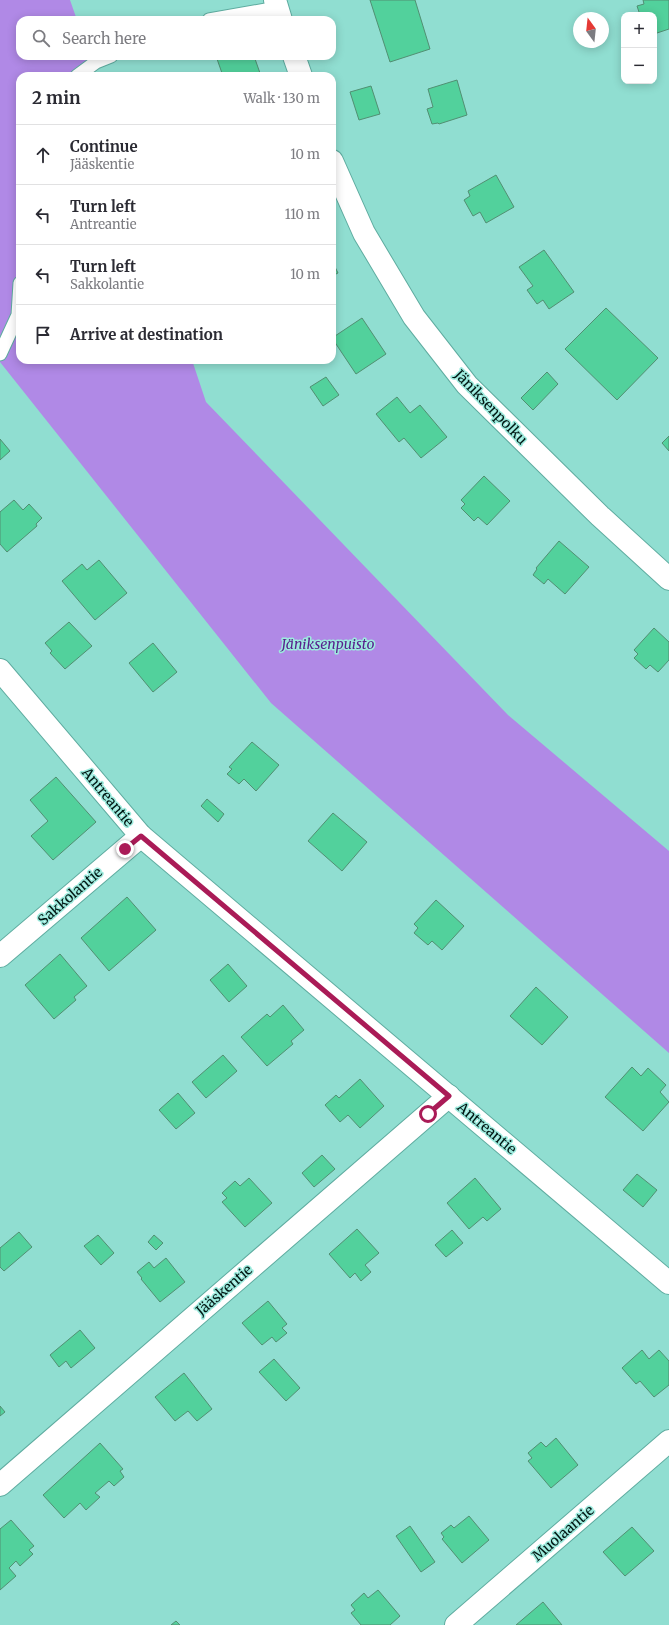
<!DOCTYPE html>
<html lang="en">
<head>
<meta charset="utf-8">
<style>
	:root { --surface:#fff; --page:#f7f7f7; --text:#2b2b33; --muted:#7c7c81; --line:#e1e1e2 }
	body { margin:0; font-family:Merriweather,serif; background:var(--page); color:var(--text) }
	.controls { position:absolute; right:12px; top:12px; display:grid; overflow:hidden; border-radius:8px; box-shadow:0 2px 10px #0003 }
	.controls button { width:36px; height:36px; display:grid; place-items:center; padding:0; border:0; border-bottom:1px solid var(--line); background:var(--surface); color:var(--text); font:20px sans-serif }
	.compass { position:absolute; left:573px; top:12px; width:36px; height:36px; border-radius:50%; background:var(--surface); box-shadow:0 2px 10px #0003; rotate:345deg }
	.stop { position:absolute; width:12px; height:12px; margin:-9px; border:3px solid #aa1b57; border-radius:50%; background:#fff }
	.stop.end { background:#aa1b57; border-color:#fff; box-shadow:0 1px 4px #0008 }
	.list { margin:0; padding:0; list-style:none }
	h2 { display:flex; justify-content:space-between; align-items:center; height:52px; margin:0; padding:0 16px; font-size:17px }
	h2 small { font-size:13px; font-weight:400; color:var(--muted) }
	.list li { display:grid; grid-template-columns:26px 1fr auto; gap:12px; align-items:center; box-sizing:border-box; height:60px; padding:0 16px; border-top:1px solid var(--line) }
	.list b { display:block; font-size:15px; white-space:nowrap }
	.list p { margin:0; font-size:13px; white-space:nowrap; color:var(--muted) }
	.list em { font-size:13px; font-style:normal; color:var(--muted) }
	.icon { flex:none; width:22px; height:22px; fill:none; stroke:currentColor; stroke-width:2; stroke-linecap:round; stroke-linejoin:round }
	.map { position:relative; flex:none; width:669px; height:1625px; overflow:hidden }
	.search { position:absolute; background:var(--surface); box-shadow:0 2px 10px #0003; left:16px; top:16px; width:320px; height:44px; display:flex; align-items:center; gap:10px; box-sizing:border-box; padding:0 14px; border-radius:12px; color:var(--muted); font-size:15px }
	.panel { position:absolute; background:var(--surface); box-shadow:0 2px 10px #0003; left:16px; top:72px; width:320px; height:292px; border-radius:12px }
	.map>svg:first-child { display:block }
	.forest { fill:#b089e6 }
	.building { fill:#52d19c; stroke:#518f72 }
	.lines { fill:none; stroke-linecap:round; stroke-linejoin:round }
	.lane-casing { stroke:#5faca0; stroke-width:15 }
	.street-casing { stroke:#5faca0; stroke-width:24 }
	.lane { stroke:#fff; stroke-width:13 }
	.street { stroke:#fff; stroke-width:22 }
	.route { stroke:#aa1b57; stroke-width:5 }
	.labels { text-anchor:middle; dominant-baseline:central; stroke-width:3; stroke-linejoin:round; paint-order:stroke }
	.street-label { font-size:14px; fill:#001612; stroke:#9debde }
	.park-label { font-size:14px; font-style:italic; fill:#58218d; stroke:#9debde }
</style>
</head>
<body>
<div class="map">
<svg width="669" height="1625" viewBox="0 0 669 1625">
	<rect width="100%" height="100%" fill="#90ded1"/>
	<polygon class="forest" points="0,0 70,0 77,20 20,20 20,56 89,56 96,76 20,76 20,360 192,360 206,402 508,715 669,851 669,1053 271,703 0,362"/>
	<g class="building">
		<polygon points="370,0 415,0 430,49 390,62"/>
		<polygon points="643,0 669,0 669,29 654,34 654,15 640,15 637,6 644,4"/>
		<polygon points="216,56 254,56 261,76 223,76"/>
		<polygon points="457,80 467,115 439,124 438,123 432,124 427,109 433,107 428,89"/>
		<polygon points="371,86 380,114 359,120 350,92"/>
		<polygon points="496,175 514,207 486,223 480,212 473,216 464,200 470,196 468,191"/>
		<polygon points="544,250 574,292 549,309 543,300 537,304 527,290 533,286 519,267"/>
		<polygon points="332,261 338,273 332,276"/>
		<polygon points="606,308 658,358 617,400 565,349"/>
		<polygon points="362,318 386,354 356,374 332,338"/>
		<polygon points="547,372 558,384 533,410 521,398"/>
		<polygon points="326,377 339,395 323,406 310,387"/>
		<polygon points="397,397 410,413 420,405 447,437 421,458 404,438 399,442 376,414"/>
		<polygon points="669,436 669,451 662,443"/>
		<polygon points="0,439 10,451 0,460"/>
		<polygon points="484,476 510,501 487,525 478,517 474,521 461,508 465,504 461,500"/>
		<polygon points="14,500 23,510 29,504 42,518 36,524 37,526 7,552 0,544 0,512"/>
		<polygon points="559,541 589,567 565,594 548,579 544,584 533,575 537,569 536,568"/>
		<polygon points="99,560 127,593 95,620 62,581 82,564 87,570"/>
		<polygon points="69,622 92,646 65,669 50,653 52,651 45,643"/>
		<polygon points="654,628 669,642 669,660 658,672 650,665 646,669 634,658 638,654 634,650"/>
		<polygon points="153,643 177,672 153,692 129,663"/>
		<polygon points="252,742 279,765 256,791 244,779 239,784 227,774 232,769 229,767"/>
		<polygon points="56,777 96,822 53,860 31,836 48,821 30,800"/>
		<polygon points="207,799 224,814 218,822 201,806"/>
		<polygon points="333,813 367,842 342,871 308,841"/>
		<polygon points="127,897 156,930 109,971 81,938"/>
		<polygon points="436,900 464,926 442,950 432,941 428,945 414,933 418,928 414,924"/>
		<polygon points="60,954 87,986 74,997 76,1000 54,1019 25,985"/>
		<polygon points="228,964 247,986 229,1002 210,980"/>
		<polygon points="536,987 568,1017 542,1045 510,1016"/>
		<polygon points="283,1005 304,1030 291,1041 293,1044 267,1066 241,1037 267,1014 270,1017"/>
		<polygon points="223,1055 237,1071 206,1098 192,1082"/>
		<polygon points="632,1067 641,1076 648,1068 666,1085 660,1092 669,1102 643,1131 605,1097"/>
		<polygon points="360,1079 384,1106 360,1128 348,1115 340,1122 325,1105 336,1095 339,1098"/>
		<polygon points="178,1093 195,1113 176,1129 159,1110"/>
		<polygon points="322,1155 335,1169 314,1187 302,1173"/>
		<polygon points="637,1174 657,1190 643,1207 623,1190"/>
		<polygon points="249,1178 272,1203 245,1227 222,1202 227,1198 222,1193 235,1181 240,1186"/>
		<polygon points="475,1178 501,1209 487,1221 483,1217 469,1229 447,1203"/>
		<polygon points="357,1229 379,1253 365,1265 371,1272 361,1281 355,1273 350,1278 329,1254"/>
		<polygon points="452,1230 463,1243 446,1257 435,1245"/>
		<polygon points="19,1232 32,1247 4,1271 0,1267 0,1248"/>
		<polygon points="98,1235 114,1253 101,1265 84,1246"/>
		<polygon points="154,1235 163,1243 156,1250 148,1242"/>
		<polygon points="166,1258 185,1282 160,1302 141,1279 142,1278 137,1272 149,1262 154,1268"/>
		<polygon points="268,1301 287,1324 282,1328 287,1333 276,1342 272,1337 262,1345 242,1323"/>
		<polygon points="80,1330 95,1348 71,1368 66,1361 59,1367 50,1355"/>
		<polygon points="642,1350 649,1359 659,1350 669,1361 669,1385 654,1397 640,1381 636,1384 622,1368"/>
		<polygon points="274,1359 300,1388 286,1401 259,1372"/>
		<polygon points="184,1373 212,1409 197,1421 188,1411 175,1421 155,1397"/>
		<polygon points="0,1406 5,1412 0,1416"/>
		<polygon points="556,1438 578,1465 551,1488 528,1461 532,1458 528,1453 541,1442 546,1447"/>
		<polygon points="100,1443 123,1469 120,1471 124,1477 114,1486 109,1481 95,1493 100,1497 86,1510 80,1503 64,1518 43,1495"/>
		<polygon points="469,1516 489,1540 462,1563 442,1539 444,1537 441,1533 451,1525 454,1528"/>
		<polygon points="11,1520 34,1546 29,1550 33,1554 20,1566 16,1561 9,1568 16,1576 0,1590 0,1529"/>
		<polygon points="410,1526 435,1562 421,1572 396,1536"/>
		<polygon points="632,1527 654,1551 625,1576 603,1552"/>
		<polygon points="378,1590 400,1616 390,1625 361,1625 351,1613 355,1610 351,1605 364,1593 368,1598"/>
		<polygon points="543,1602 562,1625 516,1625"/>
		<polygon points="176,1621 180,1625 171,1625"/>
	</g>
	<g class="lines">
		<g class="lane-casing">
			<g id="lane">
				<polyline points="209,20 277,8"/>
				<polyline points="77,76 96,62 111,56"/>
				<polyline points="0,354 18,315 20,283"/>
			</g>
		</g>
		<g class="street-casing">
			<g id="street">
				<polyline points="275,0 281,20"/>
				<polyline points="294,56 301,76"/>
				<polyline points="332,161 364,233 414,317 467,385 600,516 669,579"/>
				<polyline points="0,670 141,836 669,1283"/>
				<polyline points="0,956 141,836"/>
				<polyline points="0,1485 449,1096"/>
				<polyline points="456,1625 669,1441"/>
			</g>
		</g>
		<use href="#lane" class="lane"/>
		<use href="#street" class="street"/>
	</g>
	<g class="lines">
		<polyline class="route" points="125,849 141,836 449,1096 428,1114"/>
	</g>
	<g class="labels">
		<g class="street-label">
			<text transform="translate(491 407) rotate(46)">Jäniksenpolku</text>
			<text transform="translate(108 797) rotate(50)">Antreantie</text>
			<text transform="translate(70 896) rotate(-41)">Sakkolantie</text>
			<text transform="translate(487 1128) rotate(40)">Antreantie</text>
			<text transform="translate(224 1290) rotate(-41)">Jääskentie</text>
			<text transform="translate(563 1533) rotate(-41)">Muolaantie</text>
		</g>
		<g class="park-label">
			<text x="328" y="644">Jäniksenpuisto</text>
		</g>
	</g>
</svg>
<div class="controls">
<button>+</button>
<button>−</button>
</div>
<svg class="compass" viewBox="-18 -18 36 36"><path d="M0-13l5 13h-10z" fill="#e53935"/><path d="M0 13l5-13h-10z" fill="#7c7c81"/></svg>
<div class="stop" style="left:428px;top:1114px"></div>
<div class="stop end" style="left:125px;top:849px"></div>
<div class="search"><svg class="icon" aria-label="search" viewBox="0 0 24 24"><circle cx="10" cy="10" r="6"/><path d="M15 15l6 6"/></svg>Search here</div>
<section class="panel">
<h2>2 min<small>Walk · 130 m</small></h2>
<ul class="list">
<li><svg class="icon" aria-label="ahead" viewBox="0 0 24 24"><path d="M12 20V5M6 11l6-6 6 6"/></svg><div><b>Continue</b><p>Jääskentie</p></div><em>10 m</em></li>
<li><svg class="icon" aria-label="left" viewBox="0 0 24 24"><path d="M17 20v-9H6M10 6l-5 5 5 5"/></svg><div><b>Turn left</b><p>Antreantie</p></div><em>110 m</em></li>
<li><svg class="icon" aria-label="left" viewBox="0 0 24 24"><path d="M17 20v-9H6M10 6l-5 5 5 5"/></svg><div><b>Turn left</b><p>Sakkolantie</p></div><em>10 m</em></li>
<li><svg class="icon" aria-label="arrive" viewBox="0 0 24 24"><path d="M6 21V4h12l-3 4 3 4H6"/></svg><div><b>Arrive at destination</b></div></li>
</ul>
</section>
</div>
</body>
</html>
